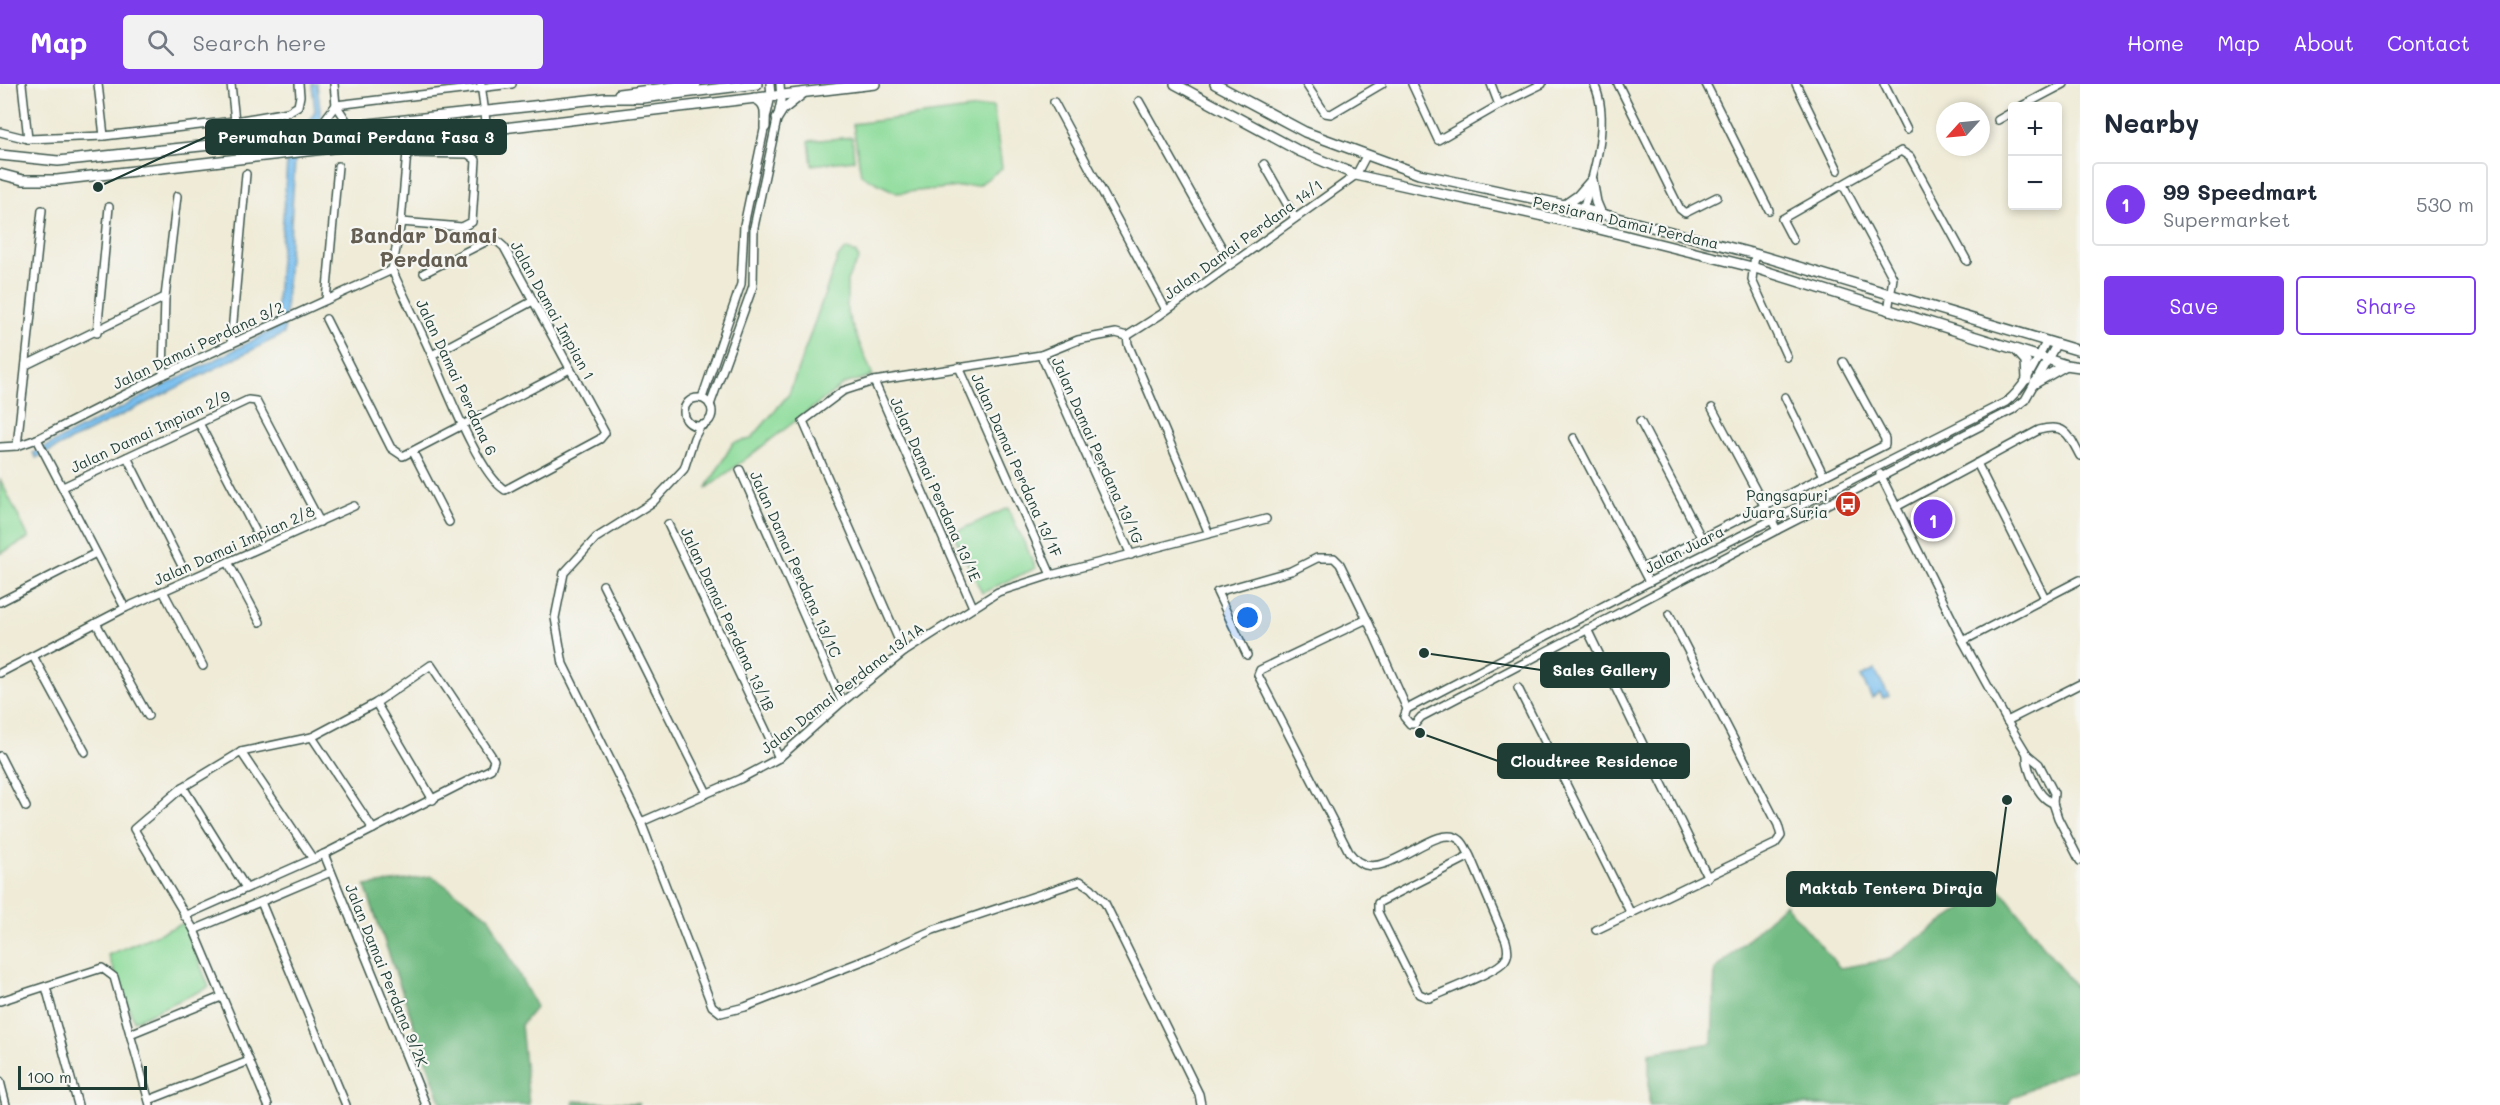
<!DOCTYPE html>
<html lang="en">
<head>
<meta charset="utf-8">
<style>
	:root { --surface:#fff; --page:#f2f2f3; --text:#1f2937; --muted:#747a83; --line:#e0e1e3; --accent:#7c3aed }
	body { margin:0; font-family:Mali,sans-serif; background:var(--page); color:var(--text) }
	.controls { position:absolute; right:18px; top:18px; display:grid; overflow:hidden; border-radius:6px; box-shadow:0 3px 9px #0003 }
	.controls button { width:54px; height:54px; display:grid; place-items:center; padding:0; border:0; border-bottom:2px solid var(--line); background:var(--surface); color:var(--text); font:30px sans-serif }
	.compass { position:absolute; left:1936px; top:18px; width:54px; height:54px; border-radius:50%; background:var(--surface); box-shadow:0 3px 9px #0003; rotate:243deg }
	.scale { position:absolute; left:18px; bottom:15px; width:129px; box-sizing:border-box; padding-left:6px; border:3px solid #1f3d34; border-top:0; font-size:16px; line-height:21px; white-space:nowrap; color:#1f3d34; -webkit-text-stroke:4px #f6f6f2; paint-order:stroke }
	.you { position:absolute; left:1248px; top:534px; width:21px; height:21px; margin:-15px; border:4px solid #fff; border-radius:50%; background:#1a73e8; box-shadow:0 0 0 9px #1a73e833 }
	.badge { display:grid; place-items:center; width:39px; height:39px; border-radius:50%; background:var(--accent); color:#fff; font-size:20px; font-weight:700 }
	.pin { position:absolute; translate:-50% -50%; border:3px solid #fff; box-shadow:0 2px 6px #0006 }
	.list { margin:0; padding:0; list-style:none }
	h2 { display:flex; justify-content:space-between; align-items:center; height:78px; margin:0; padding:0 24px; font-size:26px }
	h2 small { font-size:20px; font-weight:400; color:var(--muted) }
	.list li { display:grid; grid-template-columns:39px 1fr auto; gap:18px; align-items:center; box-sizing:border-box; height:84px; margin:0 12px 12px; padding:0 12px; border:2px solid var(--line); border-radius:6px }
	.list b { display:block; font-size:22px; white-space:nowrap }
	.list p { margin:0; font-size:20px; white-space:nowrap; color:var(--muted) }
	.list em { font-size:20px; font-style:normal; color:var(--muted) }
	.actions { display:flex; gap:12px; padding:18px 24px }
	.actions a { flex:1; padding:14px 0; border:2px solid var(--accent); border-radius:6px; text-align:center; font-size:21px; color:var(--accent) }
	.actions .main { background:var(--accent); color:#fff }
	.icon { flex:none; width:33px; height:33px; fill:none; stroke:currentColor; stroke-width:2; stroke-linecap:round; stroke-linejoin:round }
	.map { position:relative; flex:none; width:2080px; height:1021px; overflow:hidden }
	header { display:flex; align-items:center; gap:36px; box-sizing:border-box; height:84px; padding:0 30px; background:var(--accent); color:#fff }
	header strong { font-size:28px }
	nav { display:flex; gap:33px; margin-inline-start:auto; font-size:21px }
	.search { width:420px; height:54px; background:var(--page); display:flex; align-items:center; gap:15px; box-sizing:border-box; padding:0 21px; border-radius:6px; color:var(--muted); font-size:22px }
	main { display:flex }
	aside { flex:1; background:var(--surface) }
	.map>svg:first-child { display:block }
	.green { fill:#8cdb9a; stroke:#568c67; stroke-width:1.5 }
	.forest { fill:#71bb82; stroke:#487c5b; stroke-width:1.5 }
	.water { fill:#77beef; stroke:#4b7e92; stroke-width:1.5 }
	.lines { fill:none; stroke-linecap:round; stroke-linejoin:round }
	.minor-casing { stroke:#3e574c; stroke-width:10 }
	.secondary-casing { stroke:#3e574c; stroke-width:12 }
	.minor { stroke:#fff; stroke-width:7 }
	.secondary { stroke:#fff; stroke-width:9 }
	.labels { text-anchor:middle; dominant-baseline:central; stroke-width:4.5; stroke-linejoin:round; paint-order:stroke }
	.street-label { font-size:15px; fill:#1f3d34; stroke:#f6f6f2 }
	.poi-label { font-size:15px; fill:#1f3d34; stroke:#f6f6f2; text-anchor:end }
	.district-label { font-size:21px; font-weight:bold; fill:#645d51; stroke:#f6f6f2 }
	.leader { fill:none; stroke:#1f3d34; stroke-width:2 }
	.callout-dot { fill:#1f3d34; stroke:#f6f6f2; stroke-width:2 }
	.callout { fill:#1f3d34; stroke:#1f3d34; stroke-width:2 }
	.callout-label { font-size:16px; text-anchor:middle; font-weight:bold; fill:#fff }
</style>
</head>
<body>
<header>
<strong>Map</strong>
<div class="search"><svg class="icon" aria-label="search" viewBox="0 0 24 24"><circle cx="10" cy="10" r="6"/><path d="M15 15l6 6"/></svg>Search here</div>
<nav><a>Home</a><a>Map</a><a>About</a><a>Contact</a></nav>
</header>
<main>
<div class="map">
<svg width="2080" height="1021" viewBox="0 0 2080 1021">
	<rect width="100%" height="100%" fill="#f6f6f2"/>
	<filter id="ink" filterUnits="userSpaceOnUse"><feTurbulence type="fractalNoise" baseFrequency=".0167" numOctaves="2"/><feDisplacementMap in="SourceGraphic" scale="12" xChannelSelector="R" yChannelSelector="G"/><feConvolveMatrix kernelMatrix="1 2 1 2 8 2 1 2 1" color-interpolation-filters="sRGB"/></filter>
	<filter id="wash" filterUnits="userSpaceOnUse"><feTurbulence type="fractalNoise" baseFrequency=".008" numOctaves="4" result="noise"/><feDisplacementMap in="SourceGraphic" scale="24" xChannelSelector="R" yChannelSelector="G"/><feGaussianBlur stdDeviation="1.35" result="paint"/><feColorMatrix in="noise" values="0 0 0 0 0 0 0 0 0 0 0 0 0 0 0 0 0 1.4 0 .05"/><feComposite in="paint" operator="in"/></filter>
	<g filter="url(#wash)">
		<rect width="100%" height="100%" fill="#efebd7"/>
		<g class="green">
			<polygon points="993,22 1002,84 979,101 897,109 861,91 853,40"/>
			<polygon points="852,53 854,76 812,81 809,57"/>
			<polygon points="847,165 856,169 859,175 847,196 847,229 873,292 844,300 706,405 733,359 751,355 789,310 838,173"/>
			<polygon points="0,395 29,454 0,470"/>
			<polygon points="1008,424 1036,484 982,509 953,449"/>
			<polygon points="184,839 209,903 134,937 108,871"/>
		</g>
		<g class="forest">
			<polygon points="432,792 489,833 536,923 521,941 529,1021 442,1021 365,802"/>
			<polygon points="1997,801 2080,909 2080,981 2012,1014 2008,1021 1649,1021 1649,969 1712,959 1715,886 1785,820 1840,884 1887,876"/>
			<polygon points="574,1017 638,1019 639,1021 573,1021"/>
		</g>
		<g class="water">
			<polygon points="312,0 317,0 321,33 295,77 284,250 36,374 33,369 275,245 287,78 315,27"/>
			<polygon points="1875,586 1889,612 1883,614 1880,609 1872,614 1861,593"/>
		</g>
	</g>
	<g filter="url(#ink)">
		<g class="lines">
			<g class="minor-casing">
				<g id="minor">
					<polyline points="22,0 28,55"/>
					<polyline points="98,0 104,52"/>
					<polyline points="231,0 235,37"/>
					<polyline points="334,0 336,21 350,42"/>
					<polyline points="481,0 487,45"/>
					<polyline points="1306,0 1325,29 1331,30 1382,0"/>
					<polyline points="1412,0 1438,56 1499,21 1542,0"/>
					<polyline points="1491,0 1499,21"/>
					<polyline points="1618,0 1680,125 1685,129 1717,113"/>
					<polyline points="1706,0 1769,126"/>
					<polyline points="1796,0 1838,86"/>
					<polyline points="1884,0 1907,46"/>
					<polyline points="1139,17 1231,180"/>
					<polyline points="1054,18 1166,226"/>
					<polyline points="336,21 512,0"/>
					<polyline points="2022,22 2064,0"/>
					<polyline points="767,30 771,12 770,0"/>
					<polyline points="1998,36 2012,28"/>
					<polyline points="316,47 336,21"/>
					<polyline points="0,48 28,55 104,52 235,37 288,28 298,22 300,12 299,0"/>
					<polyline points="1264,80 1295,134"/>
					<polyline points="1843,101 1893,194 1888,227"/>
					<polyline points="401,138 462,143 472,138 476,76 468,70 407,69"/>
					<path d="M1579,140C1590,100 1613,40 1594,0"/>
					<polyline points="1793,156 1782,135 1901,67 1910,73 1967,177"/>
					<polyline points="1755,170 1752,196 1787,273"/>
					<path d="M392,186C406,216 420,245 433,274C447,305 479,390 505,406L600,355L605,349L504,163L497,157L489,156L424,189"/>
					<polyline points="392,186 401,138 408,56"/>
					<polyline points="326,216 338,82"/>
					<polyline points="326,235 391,364 403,372 570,285"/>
					<polyline points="97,249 109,123"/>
					<polyline points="1127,252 1160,231 1356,91 1366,72"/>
					<polyline points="1127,252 1128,260 1209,450"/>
					<polyline points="231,260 246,90"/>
					<polyline points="432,271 533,217"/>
					<polyline points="1041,271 1131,471"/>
					<polyline points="26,281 165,213"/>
					<polyline points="959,283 1051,491"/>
					<polyline points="163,291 165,213 177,112"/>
					<polyline points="874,297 973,523"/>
					<polyline points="1785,313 1824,392"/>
					<polyline points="702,314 741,200 744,141 765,41"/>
					<circle cx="698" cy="328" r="14"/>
					<polyline points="710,321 753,202 754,143 781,17 780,0"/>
					<polyline points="1712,324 1777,446"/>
					<polyline points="1640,337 1702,455"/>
					<polyline points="199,339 255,446"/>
					<polyline points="701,341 694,354 684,385 653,418 596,454 564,489 555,534 563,580 641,738 712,922 721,929 745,923 873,873 933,846 1080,797 1091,804 1105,819 1199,1010 1201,1021"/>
					<polyline points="1574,354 1649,498"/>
					<polyline points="37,355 125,524"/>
					<polyline points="17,362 42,126"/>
					<polyline points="0,363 17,362 37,355 163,291 392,186"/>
					<polyline points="413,368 449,438"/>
					<polyline points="127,373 183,484"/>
					<polyline points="1977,379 2045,514"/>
					<polyline points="740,386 842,618"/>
					<polyline points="1880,390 1963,557 2007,637 2080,600"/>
					<polyline points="63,403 248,316 256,317 320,438"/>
					<path d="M1896,423L2039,346C2066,339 2069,351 2080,372"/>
					<polyline points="668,440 779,674"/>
					<polyline points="228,478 260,538"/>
					<polyline points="1643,484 1885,361 1885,355 1843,278"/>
					<polyline points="603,501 707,709"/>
					<polyline points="163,507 203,582"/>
					<polyline points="0,518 96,469"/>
					<path d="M1367,535L1260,586L1258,591L1349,768C1352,771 1355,776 1359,778C1388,797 1437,736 1460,756C1465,760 1467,767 1470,772L1506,857C1508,864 1509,870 1505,876C1498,887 1448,906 1434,912L1429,914L1419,910L1378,828V819L1470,772"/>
					<polyline points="96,539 148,632"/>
					<polyline points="1587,545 1708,794"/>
					<polyline points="1963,557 2080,496"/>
					<polyline points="904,568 803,337 843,307 874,297 1041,271 1078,256 1116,249 1127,252"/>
					<polyline points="1247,571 1217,508 1291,487 1317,474 1334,474 1340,480 1367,535 1407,625 1404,633 1410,640 1415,640 1421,633 1777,446 2012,326 2025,316 2056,261"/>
					<polyline points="33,572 85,668"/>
					<polyline points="0,589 125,524 354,422"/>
					<polyline points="1518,604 1631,830"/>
					<polyline points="376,619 433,716"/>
					<path d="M1407,625L1649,498L2006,318C2026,302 2035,280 2046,258"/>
					<polyline points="2007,637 2027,670 2039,680 2054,709 2053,719 2058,734 2080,777"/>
					<polyline points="312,653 373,745"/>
					<polyline points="241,668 313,775"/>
					<path d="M2027,670C2026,685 2038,714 2053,719"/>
					<polyline points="0,672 26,723"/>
					<polyline points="183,703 246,804"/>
					<polyline points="641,738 740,695 779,674 842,618 904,568 998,508 1051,491 1266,435"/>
					<polyline points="324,770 426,1021"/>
					<polyline points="261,818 346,1021"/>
					<polyline points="184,832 324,770 491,685 494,676 491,671 431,581 376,619 312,653 241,668 183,703 134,745 194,846 268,1021"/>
					<polyline points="194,846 331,788"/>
					<polyline points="1596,846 1775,760 1781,752 1778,741 1669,530"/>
					<polyline points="46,903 78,1021"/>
					<polyline points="0,917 102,884 114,893 150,1021"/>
					<polyline points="130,950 221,913"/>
					<polyline points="0,997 6,1021"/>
					<polyline points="149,1016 249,977"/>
				</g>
			</g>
			<g class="secondary-casing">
				<g id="secondary">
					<polyline points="1175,0 1299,67 1356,91 1579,140 1752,183 2066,281 2080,283"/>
					<polyline points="1215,0 1305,48 1419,90 1583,125 1755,170 2080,267"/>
					<polyline points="619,10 696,0"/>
					<path d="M754,14C768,19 765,30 765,43"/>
					<polyline points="777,34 782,26 802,10"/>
					<polyline points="0,71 58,77 258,56 350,42 606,14 642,14 757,0"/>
					<path d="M0,90L23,96H57C330,66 602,31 875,0"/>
					<polyline points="1592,96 1596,118 1601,130"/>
					<polyline points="1565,121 1578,112 1592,96"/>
					<polyline points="2016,266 2026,277 2027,295"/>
					<polyline points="2035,299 2066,281"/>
				</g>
			</g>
			<use href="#minor" class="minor"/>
			<use href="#secondary" class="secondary"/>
		</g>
	</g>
	<defs>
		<g id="bus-disc" transform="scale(1.35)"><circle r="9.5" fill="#c8321e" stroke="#f6f6f2"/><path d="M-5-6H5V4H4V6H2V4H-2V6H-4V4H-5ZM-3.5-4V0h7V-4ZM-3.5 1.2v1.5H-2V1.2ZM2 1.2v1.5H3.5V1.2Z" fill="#fff"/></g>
	</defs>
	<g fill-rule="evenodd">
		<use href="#bus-disc" x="1848" y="420"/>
	</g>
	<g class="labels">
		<g class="street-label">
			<text transform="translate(1626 138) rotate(13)">Persiaran Damai Perdana</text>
			<text transform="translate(1243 155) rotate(-36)">Jalan Damai Perdana 14/1</text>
			<text transform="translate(553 226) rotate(61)">Jalan Damai Impian 1</text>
			<text transform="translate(198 261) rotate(-25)">Jalan Damai Perdana 3/2</text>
			<text transform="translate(457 293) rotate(65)">Jalan Damai Perdana 6</text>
			<text transform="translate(150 347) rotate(-25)">Jalan Damai Impian 2/9</text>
			<text transform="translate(1098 366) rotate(66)">Jalan Damai Perdana 13/1G</text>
			<text transform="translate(1017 381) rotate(66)">Jalan Damai Perdana 13/1F</text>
			<text transform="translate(936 405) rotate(66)">Jalan Damai Perdana 13/1E</text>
			<text transform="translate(234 461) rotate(-24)">Jalan Damai Impian 2/8</text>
			<text transform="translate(1684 465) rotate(-27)">Jalan Juara</text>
			<text transform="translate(796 480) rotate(66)">Jalan Damai Perdana 13/1C</text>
			<text transform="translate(728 535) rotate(65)">Jalan Damai Perdana 13/1B</text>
			<text transform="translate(842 604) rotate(-38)">Jalan Damai Perdana 13/1A</text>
			<text transform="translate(387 891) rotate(68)">Jalan Damai Perdana 9/2K</text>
		</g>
		<g class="poi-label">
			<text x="1828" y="411">Pangsapuri<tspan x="1828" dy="17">Juara Suria</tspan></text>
		</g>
		<g class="district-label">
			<text x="424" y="150">Bandar Damai<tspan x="424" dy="24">Perdana</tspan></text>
		</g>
	</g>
	<path class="leader" d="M98 103L206 53M1424 569L1541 586M1420 649L1498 677M2007 716L1995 805"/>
	<g class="callout-dot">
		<circle cx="98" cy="103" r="6"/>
		<circle cx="1424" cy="569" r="6"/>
		<circle cx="1420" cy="649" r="6"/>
		<circle cx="2007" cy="716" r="6"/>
	</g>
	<g class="callout">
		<rect x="206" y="36" width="300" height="34" rx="6"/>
		<rect x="1541" y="569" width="128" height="34" rx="6"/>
		<rect x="1498" y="660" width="191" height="34" rx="6"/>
		<rect x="1787" y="788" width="208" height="34" rx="6"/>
	</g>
	<g class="callout-label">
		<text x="356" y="59">Perumahan Damai Perdana Fasa 3</text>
		<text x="1605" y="592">Sales Gallery</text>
		<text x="1594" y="683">Cloudtree Residence</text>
		<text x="1891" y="810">Maktab Tentera Diraja</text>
	</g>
</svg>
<div class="controls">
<button>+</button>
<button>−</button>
</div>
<svg class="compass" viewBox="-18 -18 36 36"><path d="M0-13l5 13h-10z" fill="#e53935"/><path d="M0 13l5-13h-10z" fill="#747a83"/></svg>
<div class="scale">100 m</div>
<div class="you"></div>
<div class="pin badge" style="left:1933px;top:435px">1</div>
</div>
<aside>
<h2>Nearby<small></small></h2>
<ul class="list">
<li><span class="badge">1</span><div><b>99 Speedmart</b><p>Supermarket</p></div><em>530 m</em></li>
</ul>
<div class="actions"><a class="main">Save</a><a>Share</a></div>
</aside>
</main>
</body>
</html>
